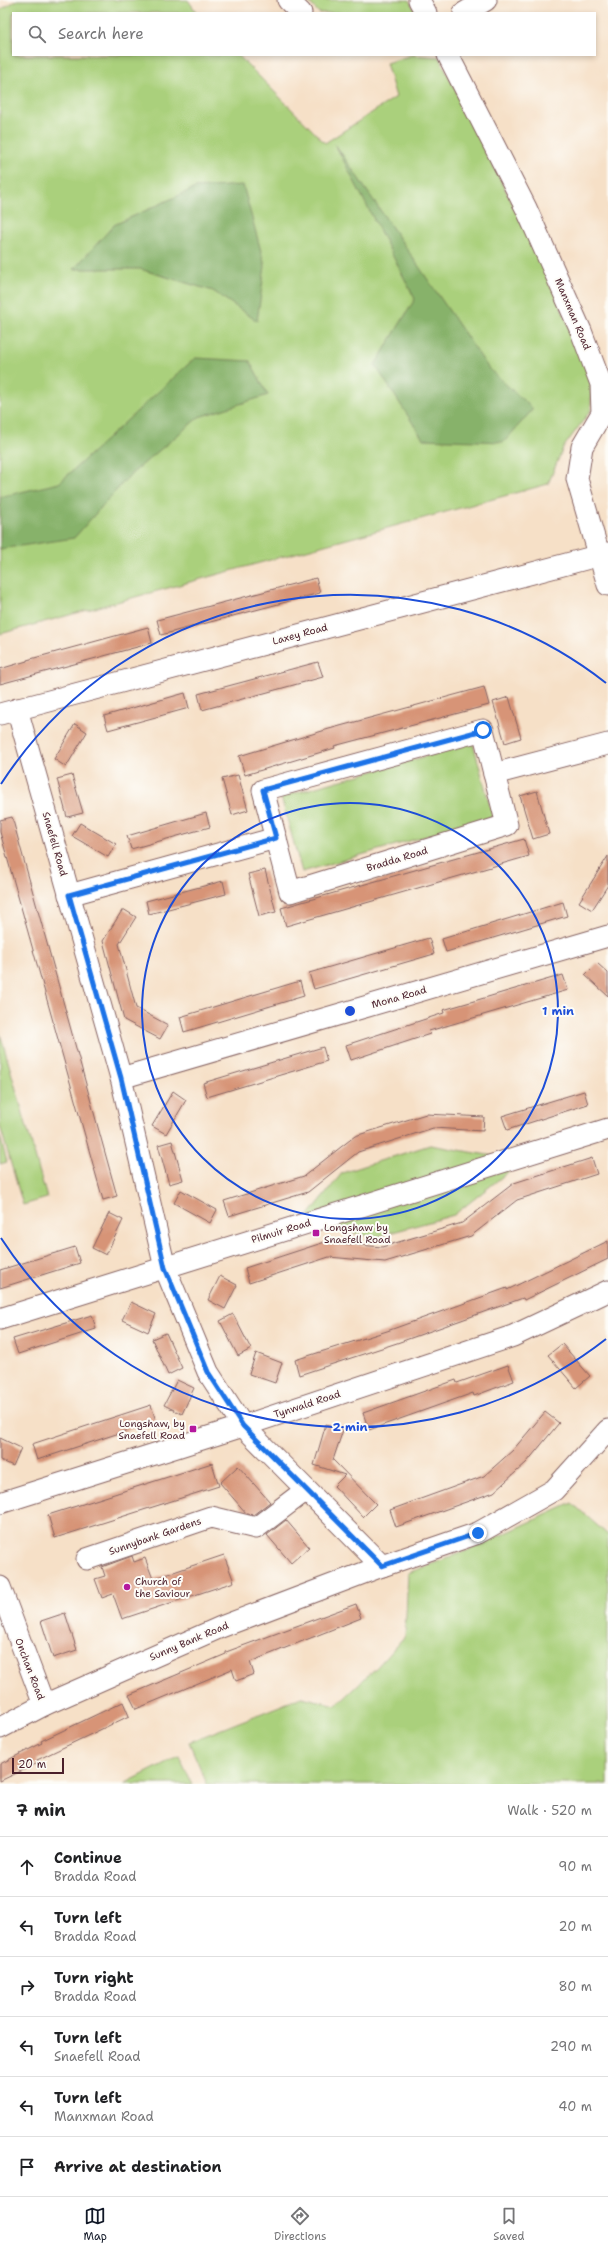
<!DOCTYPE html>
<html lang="en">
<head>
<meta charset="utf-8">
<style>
	:root { --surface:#fff; --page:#f6f6f6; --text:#202124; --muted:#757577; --line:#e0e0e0; --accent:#111827 }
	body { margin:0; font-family:"Shantell Sans",sans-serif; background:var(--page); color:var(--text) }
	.scale { position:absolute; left:12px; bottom:10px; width:52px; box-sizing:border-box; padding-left:4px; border:2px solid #4a1f2b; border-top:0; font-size:11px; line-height:14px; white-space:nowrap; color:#4a1f2b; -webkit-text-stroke:3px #fdfcf7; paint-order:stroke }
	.stop { position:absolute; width:12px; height:12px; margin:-9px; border:3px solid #1a73e8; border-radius:50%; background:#fff }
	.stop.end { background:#1a73e8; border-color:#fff; box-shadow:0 1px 4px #0008 }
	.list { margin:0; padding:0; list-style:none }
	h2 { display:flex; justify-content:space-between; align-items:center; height:52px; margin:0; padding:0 16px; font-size:17px }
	h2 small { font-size:13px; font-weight:400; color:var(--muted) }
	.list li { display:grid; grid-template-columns:26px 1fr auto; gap:12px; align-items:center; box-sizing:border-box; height:60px; padding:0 16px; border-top:1px solid var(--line) }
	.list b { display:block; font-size:15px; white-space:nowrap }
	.list p { margin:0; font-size:13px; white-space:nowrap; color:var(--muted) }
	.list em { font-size:13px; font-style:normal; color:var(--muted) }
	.icon { flex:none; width:22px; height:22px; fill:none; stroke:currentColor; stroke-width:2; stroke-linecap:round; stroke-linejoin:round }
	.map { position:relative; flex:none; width:608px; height:1784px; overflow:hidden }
	.search { position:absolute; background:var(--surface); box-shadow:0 2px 6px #0003; left:12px; right:12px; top:12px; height:44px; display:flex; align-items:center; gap:10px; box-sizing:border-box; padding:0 14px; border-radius:0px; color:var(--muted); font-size:15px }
	.sheet { height:412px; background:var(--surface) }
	nav { display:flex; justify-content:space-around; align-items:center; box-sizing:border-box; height:56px; border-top:1px solid var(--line); background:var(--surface); font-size:11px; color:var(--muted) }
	nav a { display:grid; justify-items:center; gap:2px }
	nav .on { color:var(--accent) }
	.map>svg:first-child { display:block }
	.green { fill:#aad07b; stroke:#7a7853 }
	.forest { fill:#87b26b; stroke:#68684b }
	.building { fill:#d79477 }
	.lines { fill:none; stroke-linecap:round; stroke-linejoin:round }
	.minor-casing { stroke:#866362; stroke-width:23 }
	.minor { stroke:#fff; stroke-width:21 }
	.route { stroke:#1a73e8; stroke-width:5 }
	.ring { fill:none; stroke:#1d4ed8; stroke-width:2 }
	.poi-dot { fill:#b5179e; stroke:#fdfcf7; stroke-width:1.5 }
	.labels { text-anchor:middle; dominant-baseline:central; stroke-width:4; stroke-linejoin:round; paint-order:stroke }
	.street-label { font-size:10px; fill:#4a1f2b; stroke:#fdfcf7 }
	.poi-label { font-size:10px; fill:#4a1f2b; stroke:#fdfcf7; text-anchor:start }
	.centre { fill:#1d4ed8; stroke:#fdfcf7; stroke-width:2 }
	.ring-label { font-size:12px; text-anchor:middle; font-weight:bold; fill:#1d4ed8; stroke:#fdfcf7; stroke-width:4; stroke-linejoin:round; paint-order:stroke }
</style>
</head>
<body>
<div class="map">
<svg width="608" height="1784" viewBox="0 0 608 1784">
	<rect width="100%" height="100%" fill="#fdfcf7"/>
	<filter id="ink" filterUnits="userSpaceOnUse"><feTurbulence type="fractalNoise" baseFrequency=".025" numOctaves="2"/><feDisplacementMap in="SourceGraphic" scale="8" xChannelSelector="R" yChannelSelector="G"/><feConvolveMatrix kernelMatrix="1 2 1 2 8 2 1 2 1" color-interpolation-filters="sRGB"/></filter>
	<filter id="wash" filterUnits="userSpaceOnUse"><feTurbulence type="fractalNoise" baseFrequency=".012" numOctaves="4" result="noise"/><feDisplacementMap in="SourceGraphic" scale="16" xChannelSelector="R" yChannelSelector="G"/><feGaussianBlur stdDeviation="0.9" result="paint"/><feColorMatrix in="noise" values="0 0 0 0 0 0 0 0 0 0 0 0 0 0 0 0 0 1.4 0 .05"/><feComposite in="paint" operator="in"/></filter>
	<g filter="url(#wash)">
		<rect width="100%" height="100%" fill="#f6e0c7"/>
		<g class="green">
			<polygon points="17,0 188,0 197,13 13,13 13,55 238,55 325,143 396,97 386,63 412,55 439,57 549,277 591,382 591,410 563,448 548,484 0,634 0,10"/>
			<polygon points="307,0 409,0 416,13 319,13"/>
			<polygon points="473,743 493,817 302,872 281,797"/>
			<polygon points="0,1033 47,1198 23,1205 0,1126"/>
			<polygon points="0,1136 7,1162 0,1164"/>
			<polygon points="430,1145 522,1161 454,1215 375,1237 302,1224 342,1173"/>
			<polygon points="572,1503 608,1535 608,1784 207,1784 189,1742 302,1697 336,1705 377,1667 405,1636 408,1573 464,1552"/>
			<polygon points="179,1756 192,1784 124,1784"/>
		</g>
		<g class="forest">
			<polygon points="335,144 489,369 533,409 504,442 423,439 375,365 415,299"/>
			<polygon points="243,185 265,266 257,321 213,291 140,269 74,269 114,225 195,188"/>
			<polygon points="195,358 250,361 268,395 199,417 129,476 74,538 0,549 0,497 59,483"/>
		</g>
		<g id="blocks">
			<g class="building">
				<polygon points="316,578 320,593 161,635 157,620"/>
				<polygon points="148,627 152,643 0,684 0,669 27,661 27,660"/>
				<polygon points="318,662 323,677 202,710 198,694"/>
				<polygon points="484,687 489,705 334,746 335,748 245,775 239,756 329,729"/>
				<polygon points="185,693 189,708 108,730 104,716"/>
				<polygon points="509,697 521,738 505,743 493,702"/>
				<polygon points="75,724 87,732 66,767 54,759"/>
				<polygon points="72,775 83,813 67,817 57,779"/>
				<polygon points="238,775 248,810 232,815 222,779"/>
				<polygon points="537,791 549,834 533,839 520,796"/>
				<polygon points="206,813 210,827 131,849 127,836"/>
				<polygon points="12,817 117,1196 103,1200 0,832 0,820"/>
				<polygon points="80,823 116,844 108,857 72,836"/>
				<polygon points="524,839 529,856 286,926 281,908"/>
				<polygon points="608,856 608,885 592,910 579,902"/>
				<polygon points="265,870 276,912 259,916 248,874"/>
				<polygon points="223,881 226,894 149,914 146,901"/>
				<polygon points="563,902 567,916 446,952 442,939"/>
				<polygon points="123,909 136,917 119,944 136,1008 168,1025 160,1039 124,1020 103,941"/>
				<polygon points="429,938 434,954 314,989 309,973"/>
				<polygon points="597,963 608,973 608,996 585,975"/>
				<polygon points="563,975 568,990 429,1031 430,1034 351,1060 346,1045 444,1013 443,1010"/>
				<polygon points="300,981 304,996 184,1032 180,1017"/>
				<polygon points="323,1047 327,1061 207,1097 203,1083"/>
				<polygon points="173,1091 186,1100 166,1134 152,1126"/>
				<polygon points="584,1091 588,1104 507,1130 502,1116"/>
				<polygon points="426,1114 484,1117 483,1131 433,1128 358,1152 308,1192 229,1216 224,1201 304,1176 355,1136"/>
				<polygon points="172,1141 183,1180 169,1184 158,1145"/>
				<polygon points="592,1158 597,1174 517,1200 471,1236 385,1262 329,1257 249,1283 245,1268 325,1242 382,1247 462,1223 514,1183"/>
				<polygon points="181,1190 217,1210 210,1223 174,1203"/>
				<polygon points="109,1213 123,1220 106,1255 92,1248"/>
				<polygon points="608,1241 608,1259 524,1300 523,1298 397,1343 299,1375 295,1360 387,1331 507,1288 507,1290"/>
				<polygon points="75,1247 80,1263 0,1288 0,1270"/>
				<polygon points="220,1276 237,1285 225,1309 208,1300"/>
				<polygon points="131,1302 156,1314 148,1332 122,1320"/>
				<polygon points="233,1314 251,1349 238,1356 220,1321"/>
				<polygon points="92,1315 96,1329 18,1354 13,1339"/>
				<polygon points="166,1333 182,1368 168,1375 152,1339"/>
				<polygon points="562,1344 590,1376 576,1388 548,1355"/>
				<polygon points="256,1353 282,1363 275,1383 249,1374"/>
				<polygon points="508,1365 514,1381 474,1396 473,1393 369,1430 363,1413 456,1380 457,1383"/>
				<polygon points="177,1380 194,1388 182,1414 164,1405"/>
				<polygon points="151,1405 156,1421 37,1460 32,1444"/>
				<polygon points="545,1412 559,1423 527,1462 494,1492 396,1527 390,1510 484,1476 513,1450"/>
				<polygon points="326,1424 343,1430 333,1460 376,1504 363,1517 334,1486 345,1475 314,1465"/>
				<polygon points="0,1438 21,1448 13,1466 0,1460"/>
				<polygon points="212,1463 219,1486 55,1538 48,1515"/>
				<polygon points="238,1466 270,1502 253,1515 247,1514 220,1483"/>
				<polygon points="286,1520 309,1547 291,1563 267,1535"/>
				<polygon points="224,1555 234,1582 122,1619 113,1594 102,1598 95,1579 105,1576 102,1567 132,1556 134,1562 145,1558 153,1579"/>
				<polygon points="356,1604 361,1618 250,1662 254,1674 236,1681 232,1669 136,1709 129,1695 226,1654 226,1652"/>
				<polygon points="65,1613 77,1650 53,1658 41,1621"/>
				<polygon points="123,1702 129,1716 37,1760 38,1763 0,1781 0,1764 42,1743 41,1741"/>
			</g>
		</g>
	</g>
	<g filter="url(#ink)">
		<use href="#blocks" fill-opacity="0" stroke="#866362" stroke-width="1"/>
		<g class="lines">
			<g class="minor-casing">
				<g id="minor">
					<polyline points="288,0 301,13"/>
					<polyline points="419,0 426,13"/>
					<polyline points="464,13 486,0"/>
					<polyline points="448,55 526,208 581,331 601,384 602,413 582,447 577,479 608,585"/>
					<polyline points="17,709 121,1078 165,1268 208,1372 243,1426 382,1566"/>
					<polyline points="0,714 608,553"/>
					<polygon points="483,730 507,825 290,892 263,790"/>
					<polyline points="494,774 608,744"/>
					<polyline points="69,895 276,838"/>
					<polyline points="121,1078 608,936"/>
					<polyline points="0,1319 608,1129"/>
					<polyline points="0,1503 243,1426 513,1336 608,1291"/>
					<polyline points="87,1559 211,1517 256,1528 306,1490"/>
					<polyline points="0,1587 44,1705"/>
					<polyline points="0,1728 44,1705 221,1627 382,1566 478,1533 554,1490 608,1430"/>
				</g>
			</g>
			<use href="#minor" class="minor"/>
		</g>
	</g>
	<g class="lines" filter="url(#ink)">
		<polyline class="route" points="478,1533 382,1566 243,1426 208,1372 165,1268 121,1078 69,895 276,838 263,790 483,730"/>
	</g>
	<g class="ring">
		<circle cx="350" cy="1011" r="208"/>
		<path d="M606 1339A416 416 0 0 1 1 1238M1 784A416 416 0 0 1 606 683"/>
	</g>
	<g class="poi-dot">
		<rect x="312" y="1229" width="8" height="8" rx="2"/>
		<rect x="189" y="1425" width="8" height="8" rx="2"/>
		<circle cx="127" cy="1587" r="4"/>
	</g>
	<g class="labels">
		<g class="street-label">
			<text transform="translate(573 314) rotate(67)">Manxman Road</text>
			<text transform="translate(300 634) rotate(-15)">Laxey Road</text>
			<text transform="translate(55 844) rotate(74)">Snaefell Road</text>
			<text transform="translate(397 859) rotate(-17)">Bradda Road</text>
			<text transform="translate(399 997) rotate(-16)">Mona Road</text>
			<text transform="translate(281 1231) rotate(-17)">Pilmuir Road</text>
			<text transform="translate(307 1404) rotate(-18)">Tynwald Road</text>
			<text transform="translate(155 1536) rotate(-19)">Sunnybank Gardens</text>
			<text transform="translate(189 1641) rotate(-23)">Sunny Bank Road</text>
			<text transform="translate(30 1669) rotate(69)">Onchan Road</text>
		</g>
		<g class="poi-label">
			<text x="324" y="1227">Longshaw by<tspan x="324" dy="12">Snaefell Road</tspan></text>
			<text x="185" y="1423" text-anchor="end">Longshaw, by<tspan x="185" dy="12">Snaefell Road</tspan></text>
			<text x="135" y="1581">Church of<tspan x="135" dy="12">the Saviour</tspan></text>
		</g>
	</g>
	<circle cx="350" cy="1011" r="6" class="centre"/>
	<g class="ring-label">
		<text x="558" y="1015">1 min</text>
		<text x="350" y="1431">2 min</text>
	</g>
</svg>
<div class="scale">20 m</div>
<div class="stop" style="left:483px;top:730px"></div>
<div class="stop end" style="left:478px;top:1533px"></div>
<div class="search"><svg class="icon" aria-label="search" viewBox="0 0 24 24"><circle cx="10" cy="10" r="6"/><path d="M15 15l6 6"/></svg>Search here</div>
</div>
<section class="sheet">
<h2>7 min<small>Walk · 520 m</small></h2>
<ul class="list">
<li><svg class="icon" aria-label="ahead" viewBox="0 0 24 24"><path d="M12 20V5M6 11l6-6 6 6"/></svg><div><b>Continue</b><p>Bradda Road</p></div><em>90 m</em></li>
<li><svg class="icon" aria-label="left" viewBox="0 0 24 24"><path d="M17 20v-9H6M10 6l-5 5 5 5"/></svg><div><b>Turn left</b><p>Bradda Road</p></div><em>20 m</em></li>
<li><svg class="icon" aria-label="right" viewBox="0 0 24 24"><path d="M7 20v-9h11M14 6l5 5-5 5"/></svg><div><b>Turn right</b><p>Bradda Road</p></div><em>80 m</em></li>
<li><svg class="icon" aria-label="left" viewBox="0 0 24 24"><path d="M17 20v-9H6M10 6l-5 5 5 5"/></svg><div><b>Turn left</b><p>Snaefell Road</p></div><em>290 m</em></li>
<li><svg class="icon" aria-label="left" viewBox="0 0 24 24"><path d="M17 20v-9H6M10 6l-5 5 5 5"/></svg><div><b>Turn left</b><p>Manxman Road</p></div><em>40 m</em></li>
<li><svg class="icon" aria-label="arrive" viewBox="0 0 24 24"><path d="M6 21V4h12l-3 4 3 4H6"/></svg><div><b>Arrive at destination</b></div></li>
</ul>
</section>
<nav>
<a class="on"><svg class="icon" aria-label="map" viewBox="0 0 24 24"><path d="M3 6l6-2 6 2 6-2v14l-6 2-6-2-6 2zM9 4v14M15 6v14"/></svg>Map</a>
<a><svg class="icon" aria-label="directions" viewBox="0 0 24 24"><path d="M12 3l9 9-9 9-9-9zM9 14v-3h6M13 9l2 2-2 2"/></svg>Directions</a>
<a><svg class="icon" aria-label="saved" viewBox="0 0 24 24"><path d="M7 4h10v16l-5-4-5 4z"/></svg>Saved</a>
</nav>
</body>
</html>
